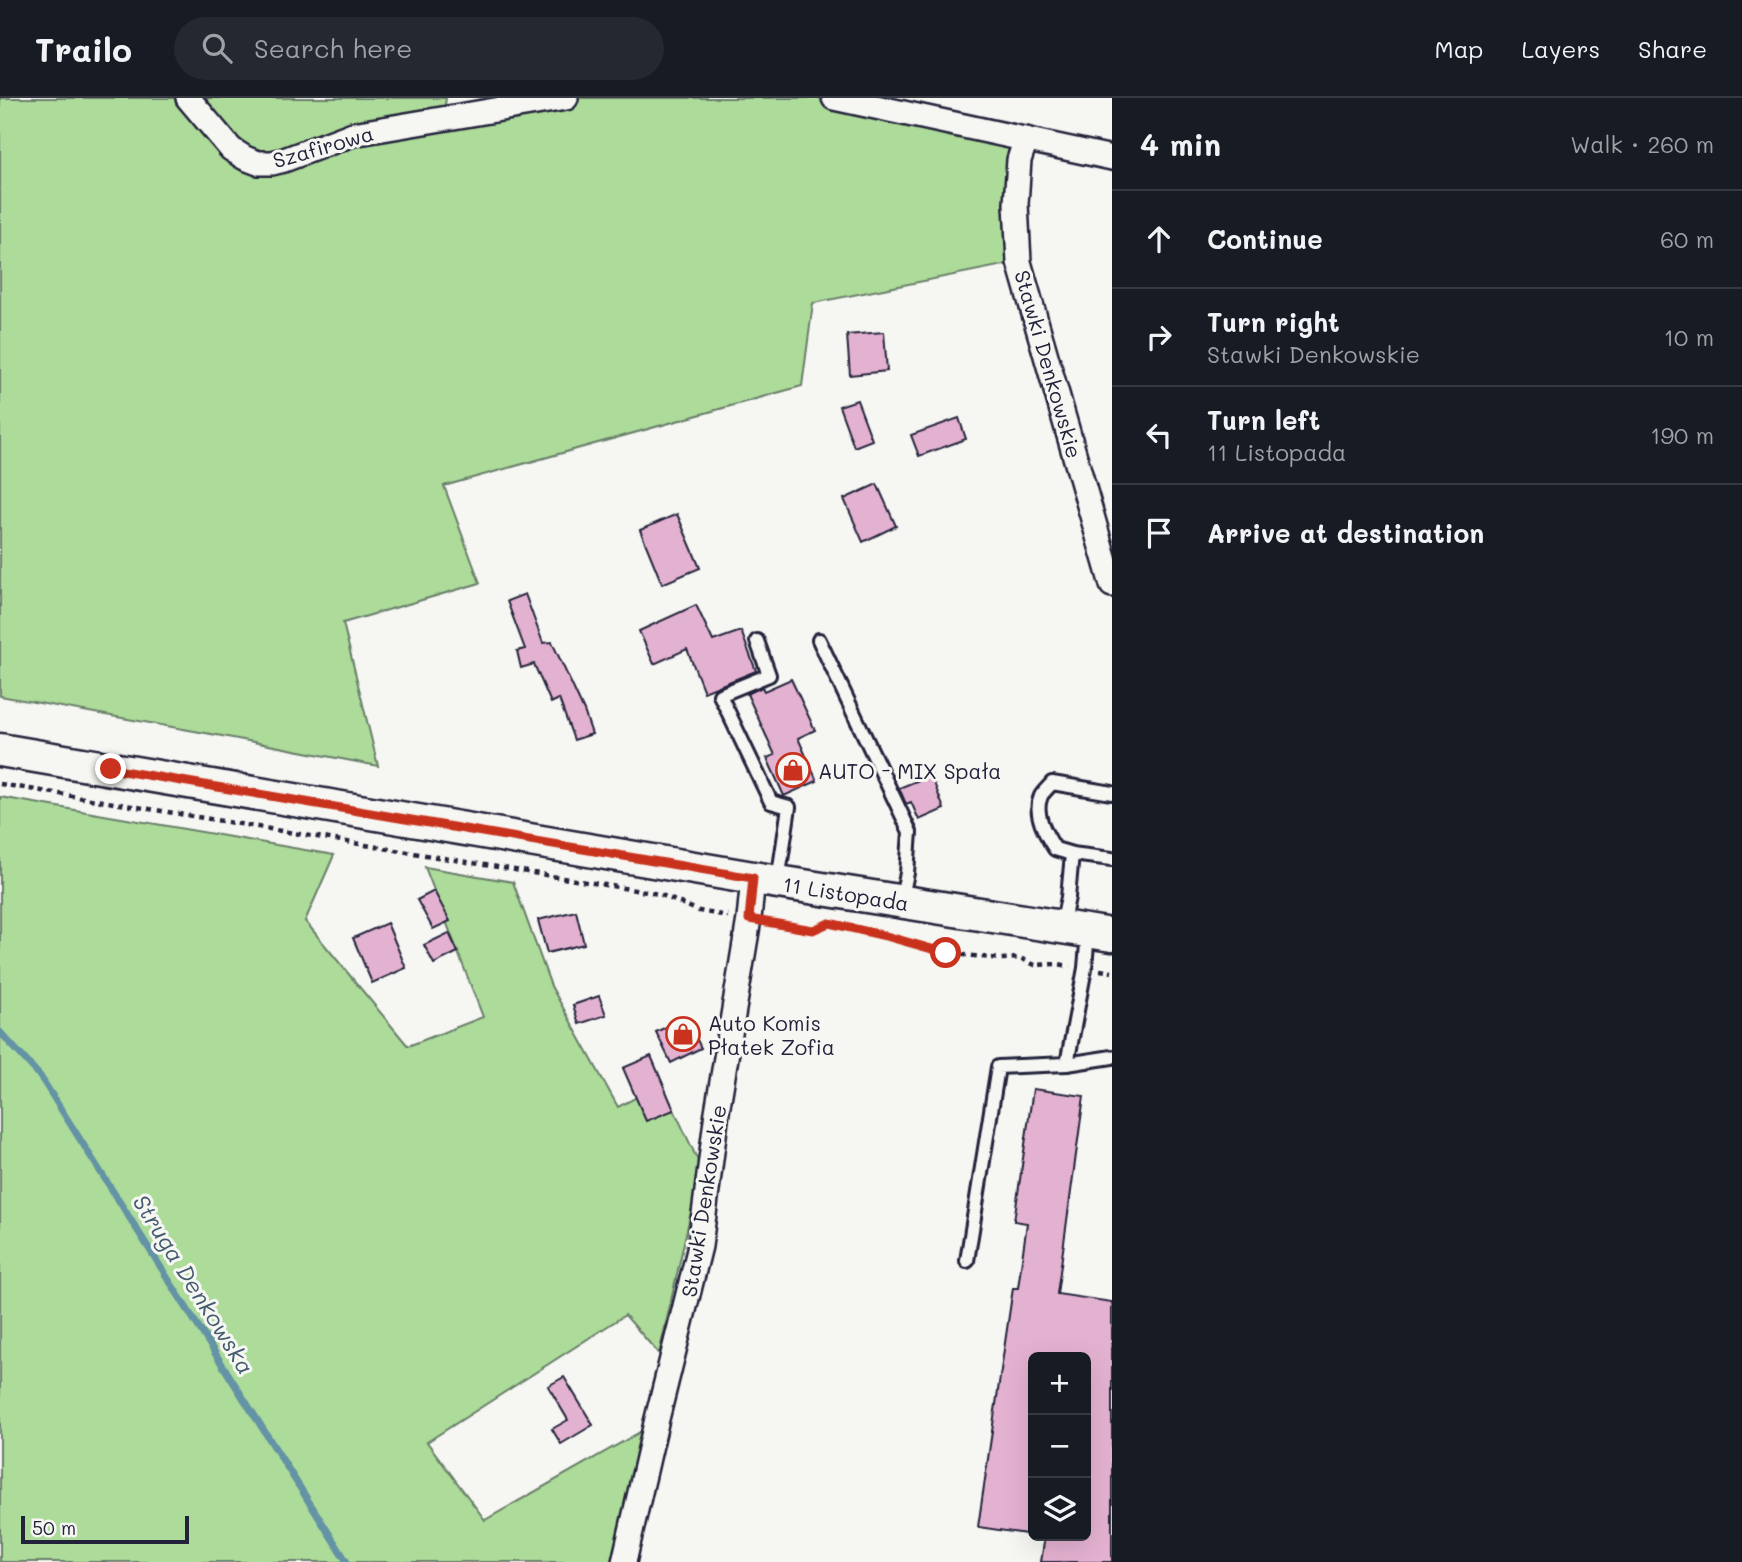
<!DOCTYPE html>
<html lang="en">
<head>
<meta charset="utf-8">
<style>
	:root { --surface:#171b24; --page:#242831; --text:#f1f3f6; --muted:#9ea1a6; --line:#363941 }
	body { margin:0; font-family:Mali,sans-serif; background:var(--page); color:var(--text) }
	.controls { position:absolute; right:21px; bottom:21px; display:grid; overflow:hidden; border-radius:10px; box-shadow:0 7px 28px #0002 }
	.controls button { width:63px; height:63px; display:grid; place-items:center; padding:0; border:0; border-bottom:2px solid var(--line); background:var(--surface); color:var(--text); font:35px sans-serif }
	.scale { position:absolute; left:21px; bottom:18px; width:168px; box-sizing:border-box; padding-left:7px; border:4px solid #22223b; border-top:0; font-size:19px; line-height:24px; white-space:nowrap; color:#22223b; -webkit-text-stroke:5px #f6f6f2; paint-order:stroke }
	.stop { position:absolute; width:21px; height:21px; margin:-16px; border:5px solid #c8321e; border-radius:50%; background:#fff }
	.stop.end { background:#c8321e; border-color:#fff; box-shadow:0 2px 7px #0008 }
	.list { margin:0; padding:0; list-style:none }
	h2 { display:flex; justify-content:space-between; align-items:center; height:91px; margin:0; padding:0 28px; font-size:30px }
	h2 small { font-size:23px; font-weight:400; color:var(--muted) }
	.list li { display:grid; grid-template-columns:46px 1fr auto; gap:21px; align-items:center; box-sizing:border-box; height:98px; padding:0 28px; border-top:2px solid var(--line) }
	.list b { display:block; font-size:26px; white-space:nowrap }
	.list p { margin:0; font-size:23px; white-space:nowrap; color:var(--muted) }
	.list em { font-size:23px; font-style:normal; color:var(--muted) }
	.icon { flex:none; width:38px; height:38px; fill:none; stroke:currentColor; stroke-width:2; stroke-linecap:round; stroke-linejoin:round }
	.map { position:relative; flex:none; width:1112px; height:1464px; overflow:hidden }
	header { display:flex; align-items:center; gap:42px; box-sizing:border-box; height:98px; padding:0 35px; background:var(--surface); border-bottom:2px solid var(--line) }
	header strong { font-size:33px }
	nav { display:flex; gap:38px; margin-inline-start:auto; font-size:24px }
	.search { width:490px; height:63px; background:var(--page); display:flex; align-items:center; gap:18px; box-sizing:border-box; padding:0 24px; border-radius:38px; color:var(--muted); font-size:26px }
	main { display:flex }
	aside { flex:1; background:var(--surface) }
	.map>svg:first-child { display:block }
	.green { fill:#addb99; stroke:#687e6a; stroke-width:2 }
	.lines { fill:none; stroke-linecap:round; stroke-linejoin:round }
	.stream { stroke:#6393a5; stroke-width:7 }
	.building { fill:#e4b2d1; stroke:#22223b; stroke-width:2 }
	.lane-casing { stroke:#22223b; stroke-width:18 }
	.street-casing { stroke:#22223b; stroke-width:28 }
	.secondary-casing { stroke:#22223b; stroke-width:37 }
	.path { stroke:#22223b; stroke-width:4.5; stroke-dasharray:5 5; stroke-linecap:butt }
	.lane { stroke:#f6f6f2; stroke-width:12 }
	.street { stroke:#f6f6f2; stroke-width:23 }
	.secondary { stroke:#f6f6f2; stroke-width:32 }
	.route { stroke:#c8321e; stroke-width:9 }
	.labels { text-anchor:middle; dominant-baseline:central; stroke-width:6; stroke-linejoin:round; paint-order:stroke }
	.street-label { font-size:21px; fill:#22223b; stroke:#f6f6f2 }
	.poi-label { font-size:21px; fill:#22223b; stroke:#f6f6f2; text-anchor:start }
	.water-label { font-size:23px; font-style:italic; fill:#435b70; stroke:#f6f6f2 }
</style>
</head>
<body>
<header>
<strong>Trailo</strong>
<div class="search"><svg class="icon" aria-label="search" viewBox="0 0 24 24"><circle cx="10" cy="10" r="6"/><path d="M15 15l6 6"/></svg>Search here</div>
<nav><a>Map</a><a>Layers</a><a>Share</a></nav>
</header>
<main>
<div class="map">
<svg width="1112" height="1464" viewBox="0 0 1112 1464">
	<rect width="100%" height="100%" fill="#f6f6f2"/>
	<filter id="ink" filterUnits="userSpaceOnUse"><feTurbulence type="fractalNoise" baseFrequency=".0143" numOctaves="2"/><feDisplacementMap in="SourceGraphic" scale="14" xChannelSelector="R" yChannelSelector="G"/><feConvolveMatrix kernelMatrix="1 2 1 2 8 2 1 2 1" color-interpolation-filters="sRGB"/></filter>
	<g filter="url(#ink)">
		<g class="green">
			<polygon points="0,0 446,0 443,21 566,0 834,0 1026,41 1019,164 813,205 802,288 444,388 480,485 343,525 378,668 222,638 0,598"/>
			<polygon points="0,699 334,757 305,823 408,948 483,919 425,769 513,784 551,888 618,1009 662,986 701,1069 659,1256 625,1217 427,1344 485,1422 656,1325 624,1464 0,1464"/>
		</g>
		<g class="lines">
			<polyline class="stream" points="0,934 40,978 347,1464"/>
		</g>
		<g class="building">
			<polygon points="884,234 887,273 850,277 847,237"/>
			<polygon points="857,302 872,342 854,349 839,308"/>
			<polygon points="959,320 966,341 919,358 911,337"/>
			<polygon points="877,386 896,428 863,444 844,401"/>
			<polygon points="677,416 700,470 662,486 640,432"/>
			<polygon points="525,496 543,545 552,544 584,613 592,636 574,642 559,601 551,605 534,566 521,570 517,553 525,551 507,503"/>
			<polygon points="696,507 713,543 741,533 756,573 704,594 687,551 654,566 639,533"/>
			<polygon points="791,581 815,632 798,640 817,683 784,698 767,660 775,657 747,596 762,589 764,593"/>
			<polygon points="931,677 944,711 919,722 911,704 906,706 899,690"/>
			<polygon points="434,793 450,823 433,831 417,802"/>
			<polygon points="576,813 584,846 547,855 538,822"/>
			<polygon points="387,825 406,870 372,885 353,840"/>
			<polygon points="449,835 458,854 434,866 424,847"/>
			<polygon points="599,898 606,917 579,926 573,907"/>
			<polygon points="686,919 701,950 671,965 656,934"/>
			<polygon points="651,958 674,1012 646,1023 623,970"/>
			<polygon points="1033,991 1084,998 1057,1196 1112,1204 1112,1464 1041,1464 1045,1438 1086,1438 1086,1259 1033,1259 1033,1437 978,1429 1013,1190 1018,1190 1027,1125 1014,1123"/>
			<polygon points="564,1279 593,1327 561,1346 552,1331 568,1322 548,1288"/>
		</g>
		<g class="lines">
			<g class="lane-casing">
				<g id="lane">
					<polyline points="819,542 910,734 907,775 901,804"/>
					<polyline points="757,543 769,577 720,597 771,704 789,709 778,783"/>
					<path d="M1112,695L1052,685C1049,689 1043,694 1041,698C1033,716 1046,737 1055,751L1072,756L1112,761"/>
					<polyline points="1062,829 1068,799 1072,756"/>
					<polyline points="1067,966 1112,959"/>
					<polyline points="967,1163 998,969 1067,966 1085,870 1088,834"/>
				</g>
			</g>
			<g class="street-casing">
				<g id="street">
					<polyline points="188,0 231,51 245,60 258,65 272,65 284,62 353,36 566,0"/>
					<polyline points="834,0 1112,60"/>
					<polyline points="1026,41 1019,62 1016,106 1019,164 1112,487"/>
					<polyline points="624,1464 656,1325 700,1148 717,1014 749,821 753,780"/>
				</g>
			</g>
			<g class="secondary-casing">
				<polyline id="secondary" points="0,652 753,780 1112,837"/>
			</g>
			<g class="path">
				<polyline points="0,686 659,796 699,813 728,818"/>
				<polyline points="768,824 813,832 829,825 886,838 946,855 1001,861 1020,860 1035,867 1058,866 1070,868"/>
				<polyline points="1100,872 1112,874"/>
			</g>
			<use href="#lane" class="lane"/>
			<use href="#street" class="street"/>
			<use href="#secondary" class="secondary"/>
		</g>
	</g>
	<g class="lines" filter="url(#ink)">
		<polyline class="route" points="111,671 753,780 749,821 813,832 829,825 886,838 946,855"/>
	</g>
	<defs>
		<g id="shop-ring" transform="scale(1.75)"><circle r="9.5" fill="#f6f6f2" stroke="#c8321e" stroke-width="1.5"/><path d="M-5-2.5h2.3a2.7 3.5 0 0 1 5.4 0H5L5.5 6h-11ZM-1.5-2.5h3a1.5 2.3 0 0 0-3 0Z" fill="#c8321e"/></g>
	</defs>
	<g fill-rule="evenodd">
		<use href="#shop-ring" x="793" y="672"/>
		<use href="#shop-ring" x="683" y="936"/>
	</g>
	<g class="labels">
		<g class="street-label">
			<text transform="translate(323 48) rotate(-16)">Szafirowa</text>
			<text transform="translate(1049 266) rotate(74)">Stawki Denkowskie</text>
			<text transform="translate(846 795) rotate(9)">11 Listopada</text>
			<text transform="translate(703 1103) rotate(-81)">Stawki Denkowskie</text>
		</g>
		<g class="poi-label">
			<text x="818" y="672">AUTO - MIX Spała</text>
			<text x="708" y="924">Auto Komis<tspan x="708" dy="24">Płatek Zofia</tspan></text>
		</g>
		<g class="water-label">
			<text transform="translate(194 1186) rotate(58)">Struga Denkowska</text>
		</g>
	</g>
</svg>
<div class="controls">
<button>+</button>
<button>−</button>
<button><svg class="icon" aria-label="layers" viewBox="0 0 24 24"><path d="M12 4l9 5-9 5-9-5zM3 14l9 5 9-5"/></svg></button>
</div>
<div class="scale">50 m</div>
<div class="stop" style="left:946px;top:855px"></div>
<div class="stop end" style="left:111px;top:671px"></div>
</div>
<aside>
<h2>4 min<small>Walk · 260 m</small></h2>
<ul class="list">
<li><svg class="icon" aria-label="ahead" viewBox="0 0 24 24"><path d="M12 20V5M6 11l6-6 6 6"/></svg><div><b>Continue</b></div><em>60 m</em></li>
<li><svg class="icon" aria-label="right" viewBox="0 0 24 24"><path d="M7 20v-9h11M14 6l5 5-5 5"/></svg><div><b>Turn right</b><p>Stawki Denkowskie</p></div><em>10 m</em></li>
<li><svg class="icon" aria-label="left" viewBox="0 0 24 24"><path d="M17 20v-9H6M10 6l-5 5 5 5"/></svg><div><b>Turn left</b><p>11 Listopada</p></div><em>190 m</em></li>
<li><svg class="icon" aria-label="arrive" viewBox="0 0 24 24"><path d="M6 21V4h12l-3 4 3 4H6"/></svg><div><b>Arrive at destination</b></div></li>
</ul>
</aside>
</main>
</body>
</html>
